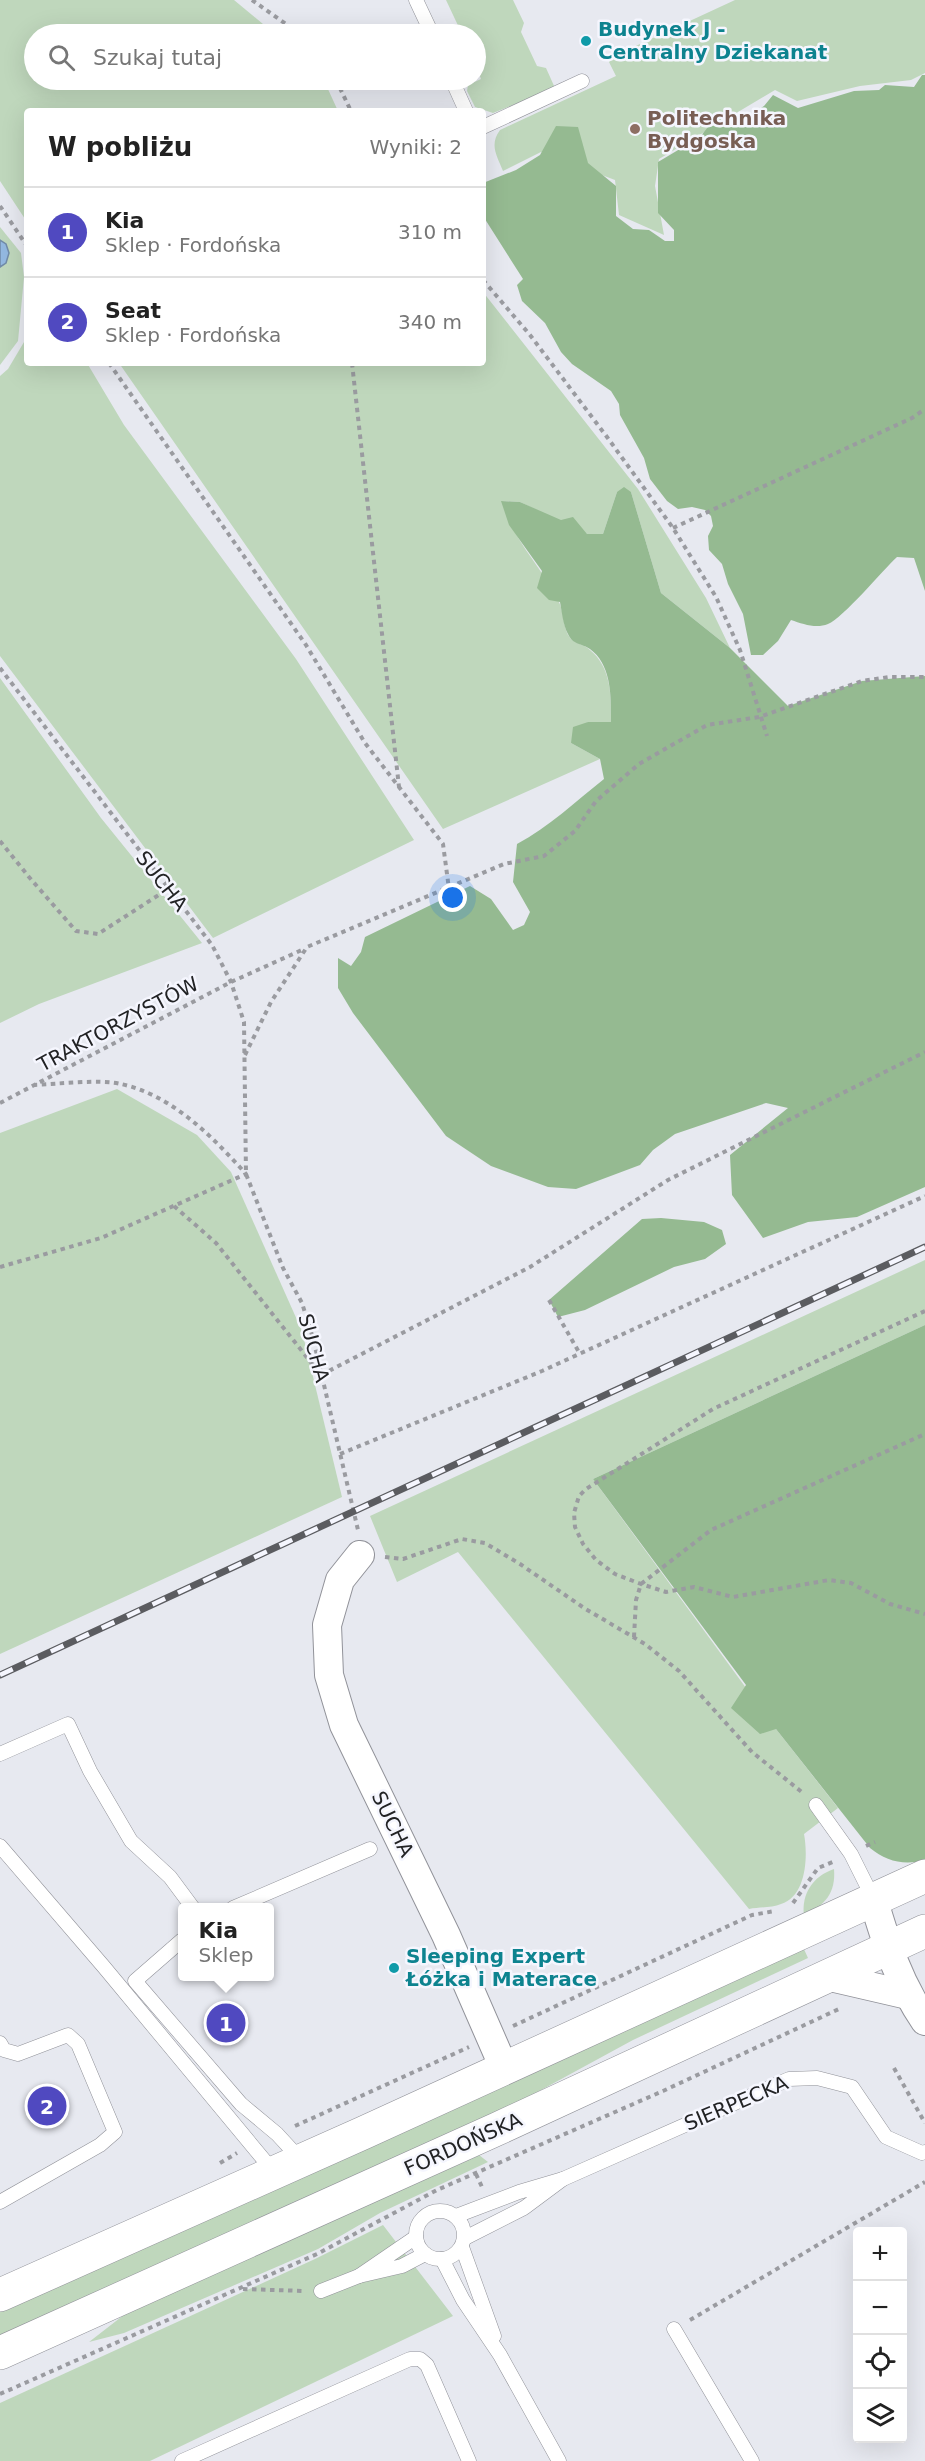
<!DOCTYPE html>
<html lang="pl">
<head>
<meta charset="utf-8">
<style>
	:root { --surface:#fff; --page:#f2f2f2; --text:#222; --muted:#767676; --line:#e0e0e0; --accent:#5049c0 }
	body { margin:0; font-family:"DejaVu Sans",sans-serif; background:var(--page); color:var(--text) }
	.controls { position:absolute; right:18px; bottom:18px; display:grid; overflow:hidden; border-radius:6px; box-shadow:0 6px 24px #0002 }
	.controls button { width:54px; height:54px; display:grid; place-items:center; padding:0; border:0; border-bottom:2px solid var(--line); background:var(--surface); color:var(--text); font:30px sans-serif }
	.you { position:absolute; left:453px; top:898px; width:21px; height:21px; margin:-15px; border:4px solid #fff; border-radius:50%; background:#1a73e8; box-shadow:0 0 0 9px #1a73e833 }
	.badge { display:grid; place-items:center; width:39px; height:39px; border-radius:50%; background:var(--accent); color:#fff; font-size:20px; font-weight:700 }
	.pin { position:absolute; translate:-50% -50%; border:3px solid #fff; box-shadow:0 2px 6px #0006 }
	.popup { position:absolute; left:178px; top:1903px; width:96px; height:78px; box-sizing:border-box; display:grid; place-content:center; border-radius:6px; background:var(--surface); filter:drop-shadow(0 2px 4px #0005); font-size:20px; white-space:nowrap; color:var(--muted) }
	.popup b { font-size:22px; color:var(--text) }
	.popup::after { content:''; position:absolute; left:50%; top:100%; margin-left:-12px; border:12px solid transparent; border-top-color:var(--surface) }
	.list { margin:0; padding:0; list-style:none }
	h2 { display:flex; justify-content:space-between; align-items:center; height:78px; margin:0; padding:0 24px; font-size:26px }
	h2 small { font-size:20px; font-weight:400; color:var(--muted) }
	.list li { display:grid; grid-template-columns:39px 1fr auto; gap:18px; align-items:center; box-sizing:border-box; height:90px; padding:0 24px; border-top:2px solid var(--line) }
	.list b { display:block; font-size:22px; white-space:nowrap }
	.list p { margin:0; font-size:20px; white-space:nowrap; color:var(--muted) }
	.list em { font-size:20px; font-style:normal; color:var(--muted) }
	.icon { flex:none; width:33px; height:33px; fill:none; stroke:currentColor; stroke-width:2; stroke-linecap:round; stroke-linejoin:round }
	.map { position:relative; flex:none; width:925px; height:2461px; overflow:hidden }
	.search { position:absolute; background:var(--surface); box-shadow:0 6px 24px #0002; left:24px; top:24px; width:462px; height:66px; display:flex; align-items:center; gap:15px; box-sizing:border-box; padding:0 21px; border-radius:33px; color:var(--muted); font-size:22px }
	.panel { position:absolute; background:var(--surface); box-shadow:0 6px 24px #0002; left:24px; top:108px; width:462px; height:258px; border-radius:6px }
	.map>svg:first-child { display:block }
	.green { fill:#bfd7bc }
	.forest { fill:#95ba91 }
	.water { fill:#93b8e0; stroke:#718ba8; stroke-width:1.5 }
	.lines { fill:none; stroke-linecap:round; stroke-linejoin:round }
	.lane-casing { stroke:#919299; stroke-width:15 }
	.street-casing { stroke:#919299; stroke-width:30 }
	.primary-casing { stroke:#919299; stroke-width:34 }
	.path { stroke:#9a9ba0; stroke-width:4; stroke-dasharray:4.5 4.5; stroke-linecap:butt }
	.lane { stroke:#fff; stroke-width:14 }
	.street { stroke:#fff; stroke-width:28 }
	.primary { stroke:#fff; stroke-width:33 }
	.rail-casing { stroke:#5b5c60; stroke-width:7 }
	.rail { stroke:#f5f6fe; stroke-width:4.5; stroke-dasharray:14; stroke-linecap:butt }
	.culture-dot { fill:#0f9aa8; stroke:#f5f6fe; stroke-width:2 }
	.education-dot { fill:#8d6e63; stroke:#f5f6fe; stroke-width:2 }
	.labels { text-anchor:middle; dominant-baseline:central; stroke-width:5; stroke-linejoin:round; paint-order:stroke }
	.culture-label { font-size:20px; font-weight:bold; fill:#0d838f; stroke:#f5f6fe; text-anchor:start }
	.education-label { font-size:20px; font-weight:bold; fill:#785e54; stroke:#f5f6fe; text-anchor:start }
	.street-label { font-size:20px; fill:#222325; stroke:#f5f6fe }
</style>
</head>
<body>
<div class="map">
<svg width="925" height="2461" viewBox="0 0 925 2461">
	<rect width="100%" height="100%" fill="#e7e9f0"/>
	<g class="green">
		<polygon points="0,0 234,0 275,34 34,34 34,80 320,80 327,87 338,111 27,111 27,222 0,181"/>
		<polygon points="446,0 513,0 524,23 521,32 537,66 546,68 555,88 493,113 475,107 467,91 468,85 481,79 476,66 476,34 462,34"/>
		<path d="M735,0H925V73L911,80L860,86L797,101L775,90L659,159L655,186L664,235L619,215L615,180L541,152L503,171C497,156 489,145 500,130L616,76L609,62L612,57Z"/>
		<polygon points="0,227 21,253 24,277 18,341 0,365"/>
		<path d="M483,292L638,489L706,598L730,648L661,593L631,492H617L603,534H587L520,502L502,501C511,538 541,566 558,600C564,611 563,625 568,635C574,645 583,643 590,650C612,668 611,697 611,722H588L571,743L600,759L443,829L119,363H483Z"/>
		<polygon points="27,337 27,363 87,363 124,425 296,659 414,840 213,938 0,656 0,376 8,369"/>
		<polygon points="0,678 101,818 202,943 39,1004 0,1023"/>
		<polygon points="117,1089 197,1135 231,1172 302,1331 342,1497 0,1654 0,1133"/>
		<path d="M925,1260V1325L593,1479L776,1729L838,1808L804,1834C808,1855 807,1896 781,1904C772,1908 759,1907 749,1909L458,1552L397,1582L370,1516Z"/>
		<path d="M834,1869C836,1893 825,1905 804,1916C801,1894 813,1876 834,1869Z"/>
		<polygon points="803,1947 808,1958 633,2040 484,2121 0,2341 0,2309"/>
		<polygon points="479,2155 488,2162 380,2213 318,2249 124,2333 89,2342 129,2311"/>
		<polygon points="383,2225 453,2316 150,2461 0,2461 0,2403 315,2259"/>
	</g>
	<g class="forest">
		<path d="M922,75H925V591L914,558L897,557C883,570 843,618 828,624C816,629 803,624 791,620L778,641L763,655H751L743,614L728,584L722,564L709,550L708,536L713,526L711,516L705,510L692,507L678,509L667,501L650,479L644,458L620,415L619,404L611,391L572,364L561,352L545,323L522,301L517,285L523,279L483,216V183L516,170L540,155L556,126L578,127L588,163L616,186V216L633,229L649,230L665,241H674V230L658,213V162L700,137L708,127L750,115L764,106L773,95L798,108L854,91L879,90L885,85L914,87Z"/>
		<path d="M624,487L631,492L661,593L730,648L788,706L862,681L925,676V1187L857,1217L808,1222L763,1238L732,1195L730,1155L788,1108L766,1103L675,1134L653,1150L640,1165L576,1189L548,1187L491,1166L446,1136L353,1013L338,988V958L351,966L361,952L365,937L470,886L491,899L513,930L524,925L530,912L513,882L517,844C549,827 576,801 604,779L600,759L571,743L573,727L588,722H611C611,697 612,665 590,649C581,643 573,645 568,634C563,625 562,612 560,602L549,600L537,588L542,571L509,525L501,501L520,502L561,520L573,517L587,534H603L617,492Z"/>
		<polygon points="661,1218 704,1222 722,1230 726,1244 705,1259 674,1267 585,1310 558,1317 549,1300 642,1219"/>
		<path d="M925,1325V1860C904,1866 886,1861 870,1848L776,1729L760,1734L731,1708L746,1685L593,1479Z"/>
	</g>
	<polygon class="water" points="0,240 6,244 9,253 6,263 0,267"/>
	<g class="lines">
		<g class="lane-casing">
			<g id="lane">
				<polyline points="416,0 432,34"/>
				<polyline points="452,80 466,111"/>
				<polyline points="483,127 582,81"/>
				<polyline points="0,1754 68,1724 90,1771 131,1841 170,1877 193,1908"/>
				<polyline points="816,1805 851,1854 873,1898"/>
				<polyline points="0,1846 104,1967 274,2172"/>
				<polyline points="233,1908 370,1849"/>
				<polyline points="182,1940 135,1981 241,2104 277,2134 301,2160"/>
				<polyline points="0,2043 4,2050 18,2054 68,2035 78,2044 115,2132 100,2145 0,2202"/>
				<polyline points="563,2179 789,2079 817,2078 852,2087 886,2137 922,2153 925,2152"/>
				<circle cx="440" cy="2235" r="24"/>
				<polyline points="456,2216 519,2192 563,2179 524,2208 465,2238"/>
				<polyline points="416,2237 359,2276 402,2266 425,2254"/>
				<polyline points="462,2247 494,2336"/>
				<polyline points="442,2259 463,2300 500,2355 559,2461"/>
				<polyline points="321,2291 359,2276"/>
				<polyline points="674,2329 752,2461"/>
				<polyline points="182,2461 410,2359 420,2359 427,2365 469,2461"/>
			</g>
		</g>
		<g class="street-casing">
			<g id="street">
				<polyline points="360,1555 340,1580 327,1625 329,1675 344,1725 446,1935 504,2068"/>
				<path d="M873,1898C886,1943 899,1983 925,2021"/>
				<polyline points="826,1976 908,1995"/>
			</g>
		</g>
		<g class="primary-casing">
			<g id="primary">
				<polyline points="0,2295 363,2133 925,1876"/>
				<polyline points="0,2353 497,2129 925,1931"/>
			</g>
		</g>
		<g class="path">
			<polyline points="252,0 300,34"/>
			<polyline points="336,80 351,111"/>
			<polyline points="0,206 27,246"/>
			<polyline points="483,280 530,335 607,437 673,528 716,597 740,650 767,736"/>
			<polyline points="109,363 306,645 365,743 443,844 449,889"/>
			<polyline points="352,363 399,787"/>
			<polyline points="673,528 912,418 925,409"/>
			<polyline points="0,668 212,945 231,982 244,1022 246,1174 283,1268 302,1303 313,1338 358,1530"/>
			<polyline points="0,841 29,877 76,931 98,934 168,889"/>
			<polyline points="245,1055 271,1002 307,947 504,864 544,856 575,831 596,801 639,764 707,725 759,717 862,681 889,677 925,677"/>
			<polyline points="0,1103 231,982 304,949"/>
			<polyline points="174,1206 216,1243 321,1375 530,1267 668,1180 925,1052"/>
			<path d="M0,1267L101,1238L246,1174C213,1137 172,1095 121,1084C102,1079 57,1084 34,1085"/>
			<polyline points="549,1300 580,1354"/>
			<polyline points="925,1311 713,1409 586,1489 579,1496 574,1513 575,1527 583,1544 596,1560 615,1574 641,1584 666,1592 694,1587 733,1597 829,1580 851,1583 890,1604 925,1614"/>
			<polyline points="340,1454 542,1371 925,1196"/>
			<polyline points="385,1557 403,1559 462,1539 485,1543 520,1564 584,1608 645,1644 679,1671 752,1752 803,1793"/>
			<polyline points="634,1637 636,1600 641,1584 711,1530 925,1434"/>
			<polyline points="866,1846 875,1842"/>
			<polyline points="793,1903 818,1868 835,1861"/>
			<polyline points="513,2026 752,1915 775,1911"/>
			<polyline points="894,2068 925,2123"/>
			<polyline points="295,2126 469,2047"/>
			<polyline points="220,2163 237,2153"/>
			<polyline points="476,2174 482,2187"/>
			<polyline points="243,2289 304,2291"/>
			<polyline points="690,2320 925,2182"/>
			<polyline points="0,2394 317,2254 437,2190 663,2091 841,2008"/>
		</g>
		<use href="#lane" class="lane"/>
		<use href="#street" class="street"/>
		<use href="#primary" class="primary"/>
		<g class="rail-casing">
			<polyline id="rail" points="0,1675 925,1247"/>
		</g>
		<use href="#rail" class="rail"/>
	</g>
	<g class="culture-dot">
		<circle cx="586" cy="41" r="6"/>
		<circle cx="394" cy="1968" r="6"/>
	</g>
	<circle class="education-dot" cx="635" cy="129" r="6"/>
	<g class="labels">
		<g class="culture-label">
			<text x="598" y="29">Budynek J -<tspan x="598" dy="23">Centralny Dziekanat</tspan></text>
			<text x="406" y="1956">Sleeping Expert<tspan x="406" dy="23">Łóżka i Materace</tspan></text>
		</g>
		<g class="education-label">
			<text x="647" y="118">Politechnika<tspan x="647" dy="23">Bydgoska</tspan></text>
		</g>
		<g class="street-label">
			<text transform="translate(162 881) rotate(52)">SUCHA</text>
			<text transform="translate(118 1024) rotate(-28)">TRAKTORZYSTÓW</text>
			<text transform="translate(314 1348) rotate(75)">SUCHA</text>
			<text transform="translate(393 1824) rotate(64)">SUCHA</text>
			<text transform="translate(736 2103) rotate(-23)">SIERPECKA</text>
			<text transform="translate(463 2144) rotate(-24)">FORDOŃSKA</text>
		</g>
	</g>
</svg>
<div class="controls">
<button>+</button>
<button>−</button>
<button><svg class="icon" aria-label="locate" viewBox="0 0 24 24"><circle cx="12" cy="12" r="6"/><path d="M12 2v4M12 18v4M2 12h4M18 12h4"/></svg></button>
<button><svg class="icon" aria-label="layers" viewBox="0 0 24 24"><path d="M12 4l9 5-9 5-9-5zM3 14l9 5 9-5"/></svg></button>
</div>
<div class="you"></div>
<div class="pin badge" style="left:226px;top:2023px">1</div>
<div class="popup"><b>Kia</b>Sklep</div>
<div class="pin badge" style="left:47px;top:2106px">2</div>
<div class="search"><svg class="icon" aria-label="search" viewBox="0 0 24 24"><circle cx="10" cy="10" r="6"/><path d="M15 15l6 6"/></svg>Szukaj tutaj</div>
<section class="panel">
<h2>W pobliżu<small>Wyniki: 2</small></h2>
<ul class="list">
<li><span class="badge">1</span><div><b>Kia</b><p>Sklep · Fordońska</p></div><em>310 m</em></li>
<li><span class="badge">2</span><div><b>Seat</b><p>Sklep · Fordońska</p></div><em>340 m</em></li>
</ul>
</section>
</div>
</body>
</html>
